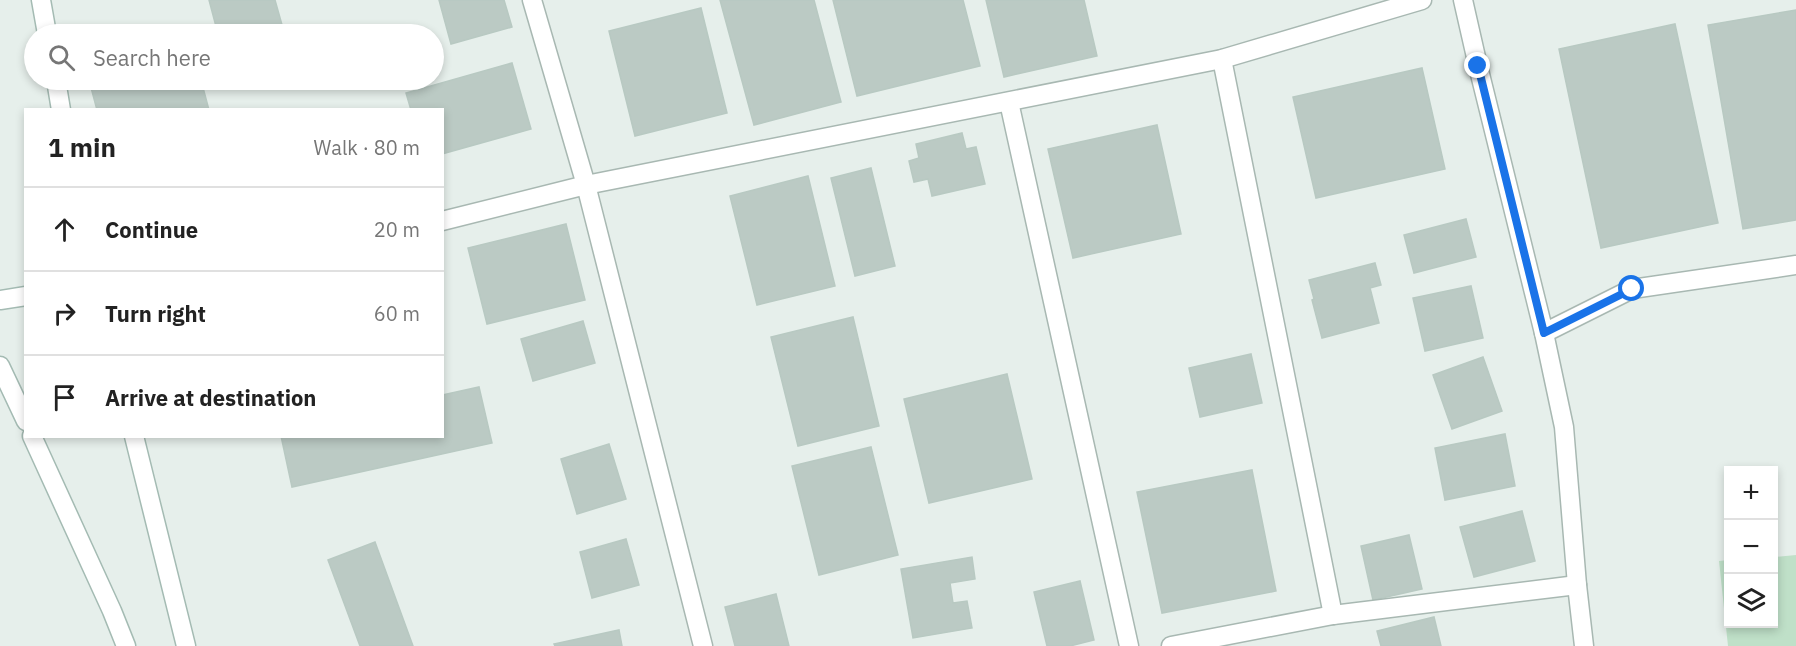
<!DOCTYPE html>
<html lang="en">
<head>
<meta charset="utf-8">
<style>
	:root { --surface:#fff; --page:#f6f6f6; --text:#222; --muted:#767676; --line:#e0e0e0 }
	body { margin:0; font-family:"IBM Plex Sans",sans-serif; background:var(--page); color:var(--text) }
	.controls { position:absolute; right:18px; bottom:18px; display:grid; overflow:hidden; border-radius:0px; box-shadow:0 3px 9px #0003 }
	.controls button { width:54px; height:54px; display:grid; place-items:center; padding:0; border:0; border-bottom:2px solid var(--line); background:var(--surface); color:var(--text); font:30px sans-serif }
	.stop { position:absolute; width:18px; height:18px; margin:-14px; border:4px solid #1a73e8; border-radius:50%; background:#fff }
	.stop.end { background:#1a73e8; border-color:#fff; box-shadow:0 2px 6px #0008 }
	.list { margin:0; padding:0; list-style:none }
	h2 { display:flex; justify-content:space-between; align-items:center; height:78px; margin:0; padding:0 24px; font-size:26px }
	h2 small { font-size:20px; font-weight:400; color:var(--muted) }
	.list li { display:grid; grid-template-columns:39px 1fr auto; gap:18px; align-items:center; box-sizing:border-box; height:84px; padding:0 24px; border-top:2px solid var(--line) }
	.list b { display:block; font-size:22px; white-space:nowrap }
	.list em { font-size:20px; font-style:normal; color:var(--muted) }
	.icon { flex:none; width:33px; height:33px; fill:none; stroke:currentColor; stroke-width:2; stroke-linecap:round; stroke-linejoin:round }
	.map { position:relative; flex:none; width:1796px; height:646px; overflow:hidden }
	.search { position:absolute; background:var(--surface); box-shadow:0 3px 9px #0003; left:24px; top:24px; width:420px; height:66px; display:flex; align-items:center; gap:15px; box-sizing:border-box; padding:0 21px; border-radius:33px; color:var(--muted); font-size:22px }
	.panel { position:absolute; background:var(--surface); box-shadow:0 3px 9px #0003; left:24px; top:108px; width:420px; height:330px; border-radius:0px }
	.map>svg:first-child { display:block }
	.green { fill:#bfe0c8 }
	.building { fill:#bbcac4; stroke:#b8c9c2; stroke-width:1.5 }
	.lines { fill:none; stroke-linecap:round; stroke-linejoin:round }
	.street-casing { stroke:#a8b8b2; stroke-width:21 }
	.secondary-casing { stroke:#a4bbb3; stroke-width:21 }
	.street { stroke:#fff; stroke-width:18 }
	.secondary { stroke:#fff; stroke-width:18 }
	.route { stroke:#1a73e8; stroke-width:8 }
</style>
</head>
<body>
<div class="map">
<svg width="1796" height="646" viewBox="0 0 1796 646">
	<rect width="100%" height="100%" fill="#e6efeb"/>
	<polygon class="green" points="1796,555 1796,646 1728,646 1719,561 1728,560 1728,624 1774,624 1774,557"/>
	<g class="building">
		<polygon points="209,0 275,0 284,32 276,34 218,34"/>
		<polygon points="439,0 504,0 512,27 451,44"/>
		<polygon points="720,0 814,0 841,102 754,125"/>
		<polygon points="833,0 963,0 980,66 857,96"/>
		<polygon points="986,0 1084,0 1097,56 1004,77"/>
		<polygon points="701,8 727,113 635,136 609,31"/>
		<polygon points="1796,10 1796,220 1743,229 1708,25"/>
		<polygon points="1675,24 1718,223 1601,248 1559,49"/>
		<polygon points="512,63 531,129 442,154 442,110 411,110 406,93"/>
		<polygon points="1422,68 1445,169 1316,198 1293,97"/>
		<polygon points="89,80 201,80 209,110 97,110"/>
		<polygon points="1157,125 1181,234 1073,258 1048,149"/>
		<polygon points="962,133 966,149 976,147 985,184 932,196 928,179 914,182 909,161 919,158 916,144"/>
		<polygon points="871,168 895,266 855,276 831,178"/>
		<polygon points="808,176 835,286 757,305 730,196"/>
		<polygon points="1466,219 1476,257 1414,273 1404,235"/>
		<polygon points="566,224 585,300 487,324 468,248"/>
		<polygon points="1375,263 1381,285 1370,288 1379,323 1322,338 1312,300 1314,299 1309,280"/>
		<polygon points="1471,286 1483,338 1425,351 1413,298"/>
		<polygon points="853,317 879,426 798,446 771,337"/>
		<polygon points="583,321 595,363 533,381 521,339"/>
		<polygon points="1251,354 1262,403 1200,417 1189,368"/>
		<polygon points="1483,357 1502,411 1452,429 1433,375"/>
		<polygon points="1007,374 1032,479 929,503 904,399"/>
		<polygon points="479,387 492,443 292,487 281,436 442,436 442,395"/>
		<polygon points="1505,434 1515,486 1445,500 1435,448"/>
		<polygon points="609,444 626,499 577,514 561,459"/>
		<polygon points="871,447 898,555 819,575 792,466"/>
		<polygon points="1252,470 1276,591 1162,613 1137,492"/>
		<polygon points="1522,511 1535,561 1474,577 1460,527"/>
		<polygon points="1409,535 1422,589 1373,600 1361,546"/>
		<polygon points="626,539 639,585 592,598 580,552"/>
		<polygon points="375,542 413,646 360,646 328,560"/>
		<polygon points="972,557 975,579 950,583 953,603 967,601 972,628 913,638 901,569"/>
		<polygon points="1080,581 1094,640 1070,646 1047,646 1034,592"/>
		<polygon points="776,594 789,646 735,646 725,607"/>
		<polygon points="1434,617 1441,646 1381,646 1377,631"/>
		<polygon points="619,630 622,646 555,646 554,644"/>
	</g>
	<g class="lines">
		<g class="street-casing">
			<g id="street">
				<polyline points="532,0 586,185 703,646"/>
				<polyline points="1463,0 1478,66 1544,333 1564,427 1577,585 1584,646"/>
				<polyline points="1222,59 1333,615"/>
				<polyline points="1009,102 1129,646"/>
				<polyline points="442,221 586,185 1222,59 1422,0"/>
				<polyline points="1544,333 1632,289 1796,265"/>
				<polyline points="1171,646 1333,615 1577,585"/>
			</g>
		</g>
		<g class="secondary-casing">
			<g id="secondary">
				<polyline points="41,0 47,34"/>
				<polyline points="56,80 61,110"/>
				<polyline points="0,300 26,296"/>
				<polyline points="0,366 26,421"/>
				<polyline points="32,436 112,611 126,646"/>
				<polyline points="134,436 186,646"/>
			</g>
		</g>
		<use href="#street" class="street"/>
		<use href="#secondary" class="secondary"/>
	</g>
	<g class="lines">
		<polyline class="route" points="1478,66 1544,333 1632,289"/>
	</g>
</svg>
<div class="controls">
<button>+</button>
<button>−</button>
<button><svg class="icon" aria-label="layers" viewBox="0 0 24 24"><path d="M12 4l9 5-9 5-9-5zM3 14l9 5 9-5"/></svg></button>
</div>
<div class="stop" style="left:1632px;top:289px"></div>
<div class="stop end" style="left:1478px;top:66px"></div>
<div class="search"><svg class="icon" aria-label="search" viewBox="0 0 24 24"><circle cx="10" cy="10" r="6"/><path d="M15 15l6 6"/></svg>Search here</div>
<section class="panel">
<h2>1 min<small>Walk · 80 m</small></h2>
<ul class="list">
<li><svg class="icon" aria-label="ahead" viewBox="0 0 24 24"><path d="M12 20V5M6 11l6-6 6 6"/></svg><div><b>Continue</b></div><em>20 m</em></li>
<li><svg class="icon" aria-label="right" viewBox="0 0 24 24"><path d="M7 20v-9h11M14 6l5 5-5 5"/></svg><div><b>Turn right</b></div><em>60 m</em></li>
<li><svg class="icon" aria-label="arrive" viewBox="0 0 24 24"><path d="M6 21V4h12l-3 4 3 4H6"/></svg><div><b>Arrive at destination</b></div></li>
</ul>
</section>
</div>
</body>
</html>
